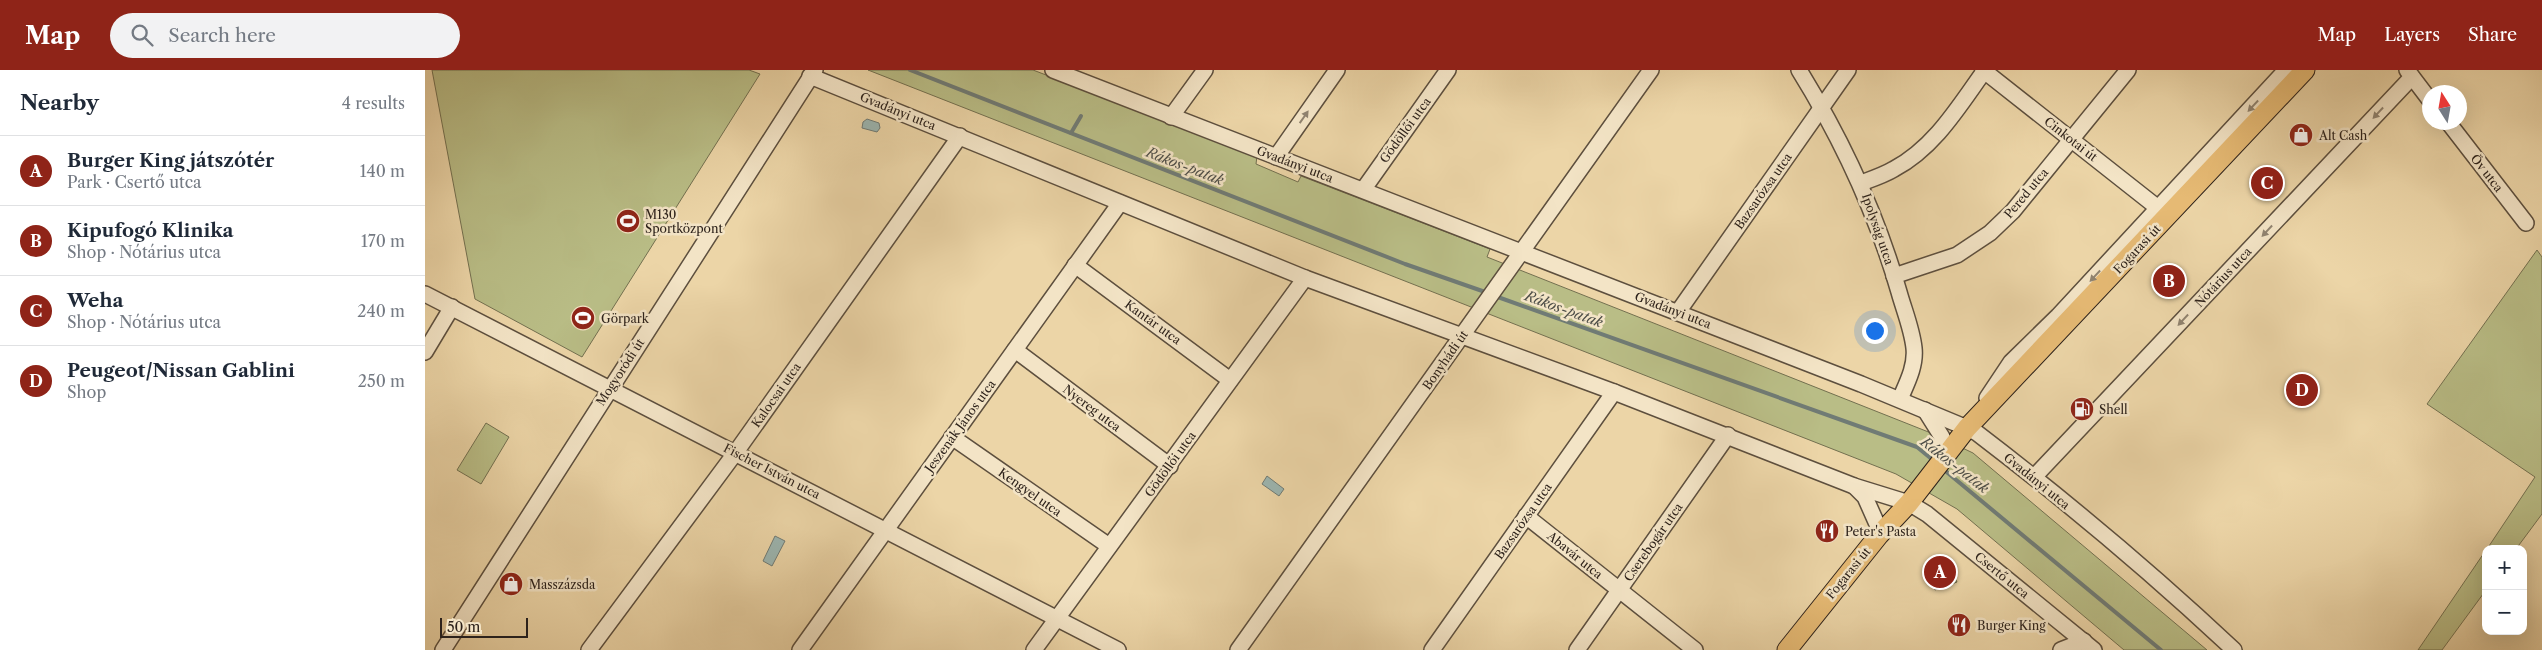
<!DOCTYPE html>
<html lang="en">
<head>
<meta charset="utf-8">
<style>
	:root { --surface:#fff; --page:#f2f2f3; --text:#1f2937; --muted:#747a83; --line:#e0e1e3; --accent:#8f2418 }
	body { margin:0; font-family:"Libre Caslon Text",serif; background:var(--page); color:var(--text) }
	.controls { position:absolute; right:15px; bottom:15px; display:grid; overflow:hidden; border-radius:10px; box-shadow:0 5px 20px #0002 }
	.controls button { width:45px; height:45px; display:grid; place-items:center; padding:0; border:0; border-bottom:1px solid var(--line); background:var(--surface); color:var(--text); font:25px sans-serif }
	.compass { position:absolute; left:1997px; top:15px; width:45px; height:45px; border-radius:50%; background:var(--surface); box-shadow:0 5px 20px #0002; rotate:349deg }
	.scale { position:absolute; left:15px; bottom:12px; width:88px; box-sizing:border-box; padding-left:5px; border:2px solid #2d221b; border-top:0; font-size:14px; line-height:18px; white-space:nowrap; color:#2d221b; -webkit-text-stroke:4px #f3e4c6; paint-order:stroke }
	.you { position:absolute; left:1449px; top:260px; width:18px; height:18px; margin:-12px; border:4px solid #fff; border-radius:50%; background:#1a73e8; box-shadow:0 0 0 8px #1a73e833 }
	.badge { display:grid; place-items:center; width:32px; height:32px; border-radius:50%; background:var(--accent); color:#fff; font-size:16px; font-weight:700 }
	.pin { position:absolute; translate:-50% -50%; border:2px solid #fff; box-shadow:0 1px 5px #0006 }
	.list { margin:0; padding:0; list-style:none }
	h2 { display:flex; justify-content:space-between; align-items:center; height:65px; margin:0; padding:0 20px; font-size:21px }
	h2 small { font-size:16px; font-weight:400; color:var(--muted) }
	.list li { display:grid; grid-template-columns:32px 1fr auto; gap:15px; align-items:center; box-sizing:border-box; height:70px; padding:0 20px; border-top:1px solid var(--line) }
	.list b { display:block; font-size:19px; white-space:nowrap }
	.list p { margin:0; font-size:16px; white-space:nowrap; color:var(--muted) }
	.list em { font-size:16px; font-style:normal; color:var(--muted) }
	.icon { flex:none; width:28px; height:28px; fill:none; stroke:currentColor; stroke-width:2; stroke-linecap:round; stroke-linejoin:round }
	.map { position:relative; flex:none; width:2117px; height:580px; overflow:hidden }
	header { display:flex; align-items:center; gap:30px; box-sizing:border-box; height:70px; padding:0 25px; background:var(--accent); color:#fff }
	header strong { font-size:24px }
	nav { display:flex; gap:28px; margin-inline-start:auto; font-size:18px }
	.search { width:350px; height:45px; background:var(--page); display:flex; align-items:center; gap:12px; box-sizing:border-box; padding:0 18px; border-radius:28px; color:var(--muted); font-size:19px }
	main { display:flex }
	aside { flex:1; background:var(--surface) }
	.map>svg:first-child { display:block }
	.green { fill:#b9bd86; stroke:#737050 }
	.water { fill:#9cb6b1; stroke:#707b75 }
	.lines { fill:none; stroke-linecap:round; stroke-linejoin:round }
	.stream { stroke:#707b75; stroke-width:4 }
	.minor-casing { stroke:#5d4f3e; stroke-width:18 }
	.major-casing { stroke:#2d221b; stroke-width:21 }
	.minor { stroke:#f3e4c6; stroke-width:15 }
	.major { stroke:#e6ba74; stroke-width:19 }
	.oneway { fill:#908370 }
	.labels { text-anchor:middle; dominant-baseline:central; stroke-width:5; stroke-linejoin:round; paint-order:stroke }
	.street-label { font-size:12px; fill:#2d221b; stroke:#f3e4c6 }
	.poi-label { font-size:12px; fill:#2d221b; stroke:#f3e4c6; text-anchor:start }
	.water-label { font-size:14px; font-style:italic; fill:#4e4e48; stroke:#f3e4c6 }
</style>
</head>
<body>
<header>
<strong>Map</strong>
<div class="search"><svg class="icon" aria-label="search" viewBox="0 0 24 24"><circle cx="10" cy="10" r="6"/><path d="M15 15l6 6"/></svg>Search here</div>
<nav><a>Map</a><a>Layers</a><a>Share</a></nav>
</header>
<main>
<aside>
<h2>Nearby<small>4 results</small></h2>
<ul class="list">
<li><span class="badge">A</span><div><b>Burger King játszótér</b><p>Park · Csertő utca</p></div><em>140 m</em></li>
<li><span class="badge">B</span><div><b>Kipufogó Klinika</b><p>Shop · Nótárius utca</p></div><em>170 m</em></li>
<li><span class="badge">C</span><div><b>Weha</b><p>Shop · Nótárius utca</p></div><em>240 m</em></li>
<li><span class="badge">D</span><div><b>Peugeot/Nissan Gablini</b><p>Shop</p></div><em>250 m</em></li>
</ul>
</aside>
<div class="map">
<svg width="2117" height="580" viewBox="0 0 2117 580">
	<rect width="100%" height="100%" fill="#ecd5a7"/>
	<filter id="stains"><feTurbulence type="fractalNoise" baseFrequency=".004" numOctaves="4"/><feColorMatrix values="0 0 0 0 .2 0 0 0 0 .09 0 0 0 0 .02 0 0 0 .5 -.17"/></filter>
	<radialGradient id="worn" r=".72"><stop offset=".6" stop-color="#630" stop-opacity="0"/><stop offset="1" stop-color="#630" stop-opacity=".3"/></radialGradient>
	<g class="green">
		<polygon points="7,0 324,0 335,4 157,287 50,229"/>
		<polygon points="443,0 608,0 832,86 831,94 873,112 876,106 1065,179 1062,187 1506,363 1548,383 1782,580 1699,580 1532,439 1471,404"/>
		<polygon points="2112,180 2117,187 2117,444 2091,479 2062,479 2110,407 2002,334"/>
		<polygon points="61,353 84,367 56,414 32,400"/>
		<polygon points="2061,480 2061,520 2017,580 1993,580"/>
		<polygon points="1517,485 1532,512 1510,520 1500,493"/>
	</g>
	<g class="water">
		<polygon points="442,49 454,53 455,58 452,62 437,58 438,52"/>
		<polygon points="842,406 859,419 854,426 837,414"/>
		<polygon points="350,466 360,471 347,496 338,491"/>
	</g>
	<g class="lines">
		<g class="stream">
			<polyline points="485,0 980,194 1063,223"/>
			<polyline points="646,63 656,46"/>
			<polyline points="1070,226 1492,377 1509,391"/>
			<polyline points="1518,399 1736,580"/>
		</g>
		<g class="minor-casing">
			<g id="minor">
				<path d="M628,0L1436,314L1542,358L1552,363C1641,431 1728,504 1809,580"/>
				<path d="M1374,0C1418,71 1451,142 1474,222C1479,240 1487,259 1489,278C1491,296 1482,313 1475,329"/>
				<polyline points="1558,0 1733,138"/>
				<polyline points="1982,0 2004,29"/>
				<polyline points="385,6 880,208 1189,322 1429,416 1484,433 1502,444 1669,580"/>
				<polyline points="746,47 780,0"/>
				<polyline points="2023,52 2101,153"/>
				<polyline points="851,87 912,0"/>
				<path d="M1436,113C1447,109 1459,105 1469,99C1510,77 1534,36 1560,0"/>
				<polyline points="938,120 1023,0"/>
				<polyline points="650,195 805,310"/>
				<polyline points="1469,206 1532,185 1565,163 1588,141 1703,0"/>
				<polyline points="0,224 693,580"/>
				<polyline points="1253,242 1423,0"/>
				<polyline points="590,280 745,396"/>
				<polyline points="0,282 27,237"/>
				<polyline points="1562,328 1586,292 1633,246 1861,0"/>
				<polyline points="1500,340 1517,367 1519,388"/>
				<polyline points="527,367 684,476"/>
				<polyline points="1609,407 1987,7"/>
				<polyline points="1429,416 1440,427 1456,463"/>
				<polyline points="1101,446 1270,580"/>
				<polyline points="18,580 390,0"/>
				<polyline points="164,580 311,382 535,66"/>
				<polyline points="375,580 695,133"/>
				<polyline points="609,580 880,208"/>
				<polyline points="813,580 1226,0"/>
				<polyline points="1007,580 1189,322"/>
				<polyline points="1152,580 1303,365"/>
				<polyline points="1636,580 1659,571"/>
			</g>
		</g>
		<g class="major-casing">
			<polyline id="major" points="1362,580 1454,465 1484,433 1542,358 1880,0"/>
		</g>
		<use href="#minor" class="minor"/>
		<use href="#major" class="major"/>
	</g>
	<defs><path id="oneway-solid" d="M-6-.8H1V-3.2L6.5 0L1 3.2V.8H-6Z" transform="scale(1.25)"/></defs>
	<g class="oneway">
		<use href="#oneway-solid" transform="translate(1828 36) rotate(133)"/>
		<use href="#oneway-solid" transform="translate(1953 43) rotate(133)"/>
		<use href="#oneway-solid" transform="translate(879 47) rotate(-55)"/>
		<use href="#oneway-solid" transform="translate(1842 161) rotate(133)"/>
		<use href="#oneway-solid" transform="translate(1670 206) rotate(133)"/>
		<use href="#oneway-solid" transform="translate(1758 250) rotate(133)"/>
	</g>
	<defs>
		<g id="shop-disc" transform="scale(1.25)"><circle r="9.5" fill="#8f2418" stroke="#f3e4c6"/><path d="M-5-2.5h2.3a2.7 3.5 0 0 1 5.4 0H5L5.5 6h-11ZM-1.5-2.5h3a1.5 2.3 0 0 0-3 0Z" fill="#fff"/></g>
		<g id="stadium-disc" transform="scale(1.25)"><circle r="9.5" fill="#8f2418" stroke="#f3e4c6"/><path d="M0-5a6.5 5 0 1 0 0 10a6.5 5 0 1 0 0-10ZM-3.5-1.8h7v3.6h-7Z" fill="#fff"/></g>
		<g id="fuel-disc" transform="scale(1.25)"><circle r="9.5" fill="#8f2418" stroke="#f3e4c6"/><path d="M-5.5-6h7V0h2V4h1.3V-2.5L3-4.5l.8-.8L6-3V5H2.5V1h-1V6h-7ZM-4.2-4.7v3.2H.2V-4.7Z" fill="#fff"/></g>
		<g id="restaurant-disc" transform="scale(1.25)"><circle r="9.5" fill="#8f2418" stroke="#f3e4c6"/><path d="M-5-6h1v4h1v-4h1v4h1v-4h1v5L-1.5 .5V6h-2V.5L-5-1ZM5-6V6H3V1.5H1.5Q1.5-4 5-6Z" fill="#fff"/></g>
	</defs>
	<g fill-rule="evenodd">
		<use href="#shop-disc" x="1876" y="65"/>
		<use href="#stadium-disc" x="203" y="151"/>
		<use href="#stadium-disc" x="158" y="248"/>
		<use href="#fuel-disc" x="1657" y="339"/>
		<use href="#restaurant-disc" x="1402" y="461"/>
		<use href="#shop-disc" x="86" y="514"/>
		<use href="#restaurant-disc" x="1534" y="555"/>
	</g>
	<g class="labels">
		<g class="street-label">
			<text transform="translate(473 41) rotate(22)">Gvadányi utca</text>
			<text transform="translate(980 60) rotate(-54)">Gödöllői utca</text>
			<text transform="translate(1646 69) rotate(38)">Cinkotai út</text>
			<text transform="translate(870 94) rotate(21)">Gvadányi utca</text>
			<text transform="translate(2062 103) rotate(52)">Öv utca</text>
			<text transform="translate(1338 121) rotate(-55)">Bazsarózsa utca</text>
			<text transform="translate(1601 123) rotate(-50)">Pered utca</text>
			<text transform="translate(1453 159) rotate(71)">Ipolyság utca</text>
			<text transform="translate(1712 179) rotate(-47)">Fogarasi út</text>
			<text transform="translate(1798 207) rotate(-47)">Nótárius utca</text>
			<text transform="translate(1248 240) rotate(21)">Gvadányi utca</text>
			<text transform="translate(728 252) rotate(36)">Kantár utca</text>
			<text transform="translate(1020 290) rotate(-55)">Bonyhádi út</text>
			<text transform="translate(195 302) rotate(-57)">Mogyoródi út</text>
			<text transform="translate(351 325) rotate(-55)">Kalocsai utca</text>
			<text transform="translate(667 338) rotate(37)">Nyereg utca</text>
			<text transform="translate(535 356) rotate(-54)">Jeszenák János utca</text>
			<text transform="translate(745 394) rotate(-54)">Gödöllői utca</text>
			<text transform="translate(347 401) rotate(27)">Fischer István utca</text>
			<text transform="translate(1612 411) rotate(39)">Gvadányi utca</text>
			<text transform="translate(605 422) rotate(35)">Kengyel utca</text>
			<text transform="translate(1098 451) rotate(-55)">Bazsarózsa utca</text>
			<text transform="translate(1228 472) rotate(-55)">Cserebogár utca</text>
			<text transform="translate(1150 485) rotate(39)">Abavár utca</text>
			<text transform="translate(1423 503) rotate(-51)">Fogarasi út</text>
			<text transform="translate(1577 505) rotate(39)">Csertő utca</text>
		</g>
		<g class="poi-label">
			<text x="1894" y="65">Alt Cash</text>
			<text x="220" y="144">M130<tspan x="220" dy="14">Sportközpont</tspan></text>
			<text x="176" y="248">Görpark</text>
			<text x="1674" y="339">Shell</text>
			<text x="1420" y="461">Peter's Pasta</text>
			<text x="104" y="514">Masszázsda</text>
			<text x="1552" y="555">Burger King</text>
		</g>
		<g class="water-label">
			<text transform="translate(760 96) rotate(21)">Rákos-patak</text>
			<text transform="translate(1139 239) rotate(20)">Rákos-patak</text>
			<text transform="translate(1530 395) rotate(38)">Rákos-patak</text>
		</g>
	</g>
	<rect width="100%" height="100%" filter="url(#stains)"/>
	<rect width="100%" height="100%" fill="url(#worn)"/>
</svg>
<div class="controls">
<button>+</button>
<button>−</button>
</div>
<svg class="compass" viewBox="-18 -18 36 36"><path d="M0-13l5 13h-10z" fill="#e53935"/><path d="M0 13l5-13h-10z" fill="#747a83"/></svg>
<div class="scale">50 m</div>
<div class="you"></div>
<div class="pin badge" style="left:1515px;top:502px">A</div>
<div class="pin badge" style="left:1744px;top:211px">B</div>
<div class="pin badge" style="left:1842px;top:113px">C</div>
<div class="pin badge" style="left:1877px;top:320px">D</div>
</div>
</main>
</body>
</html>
